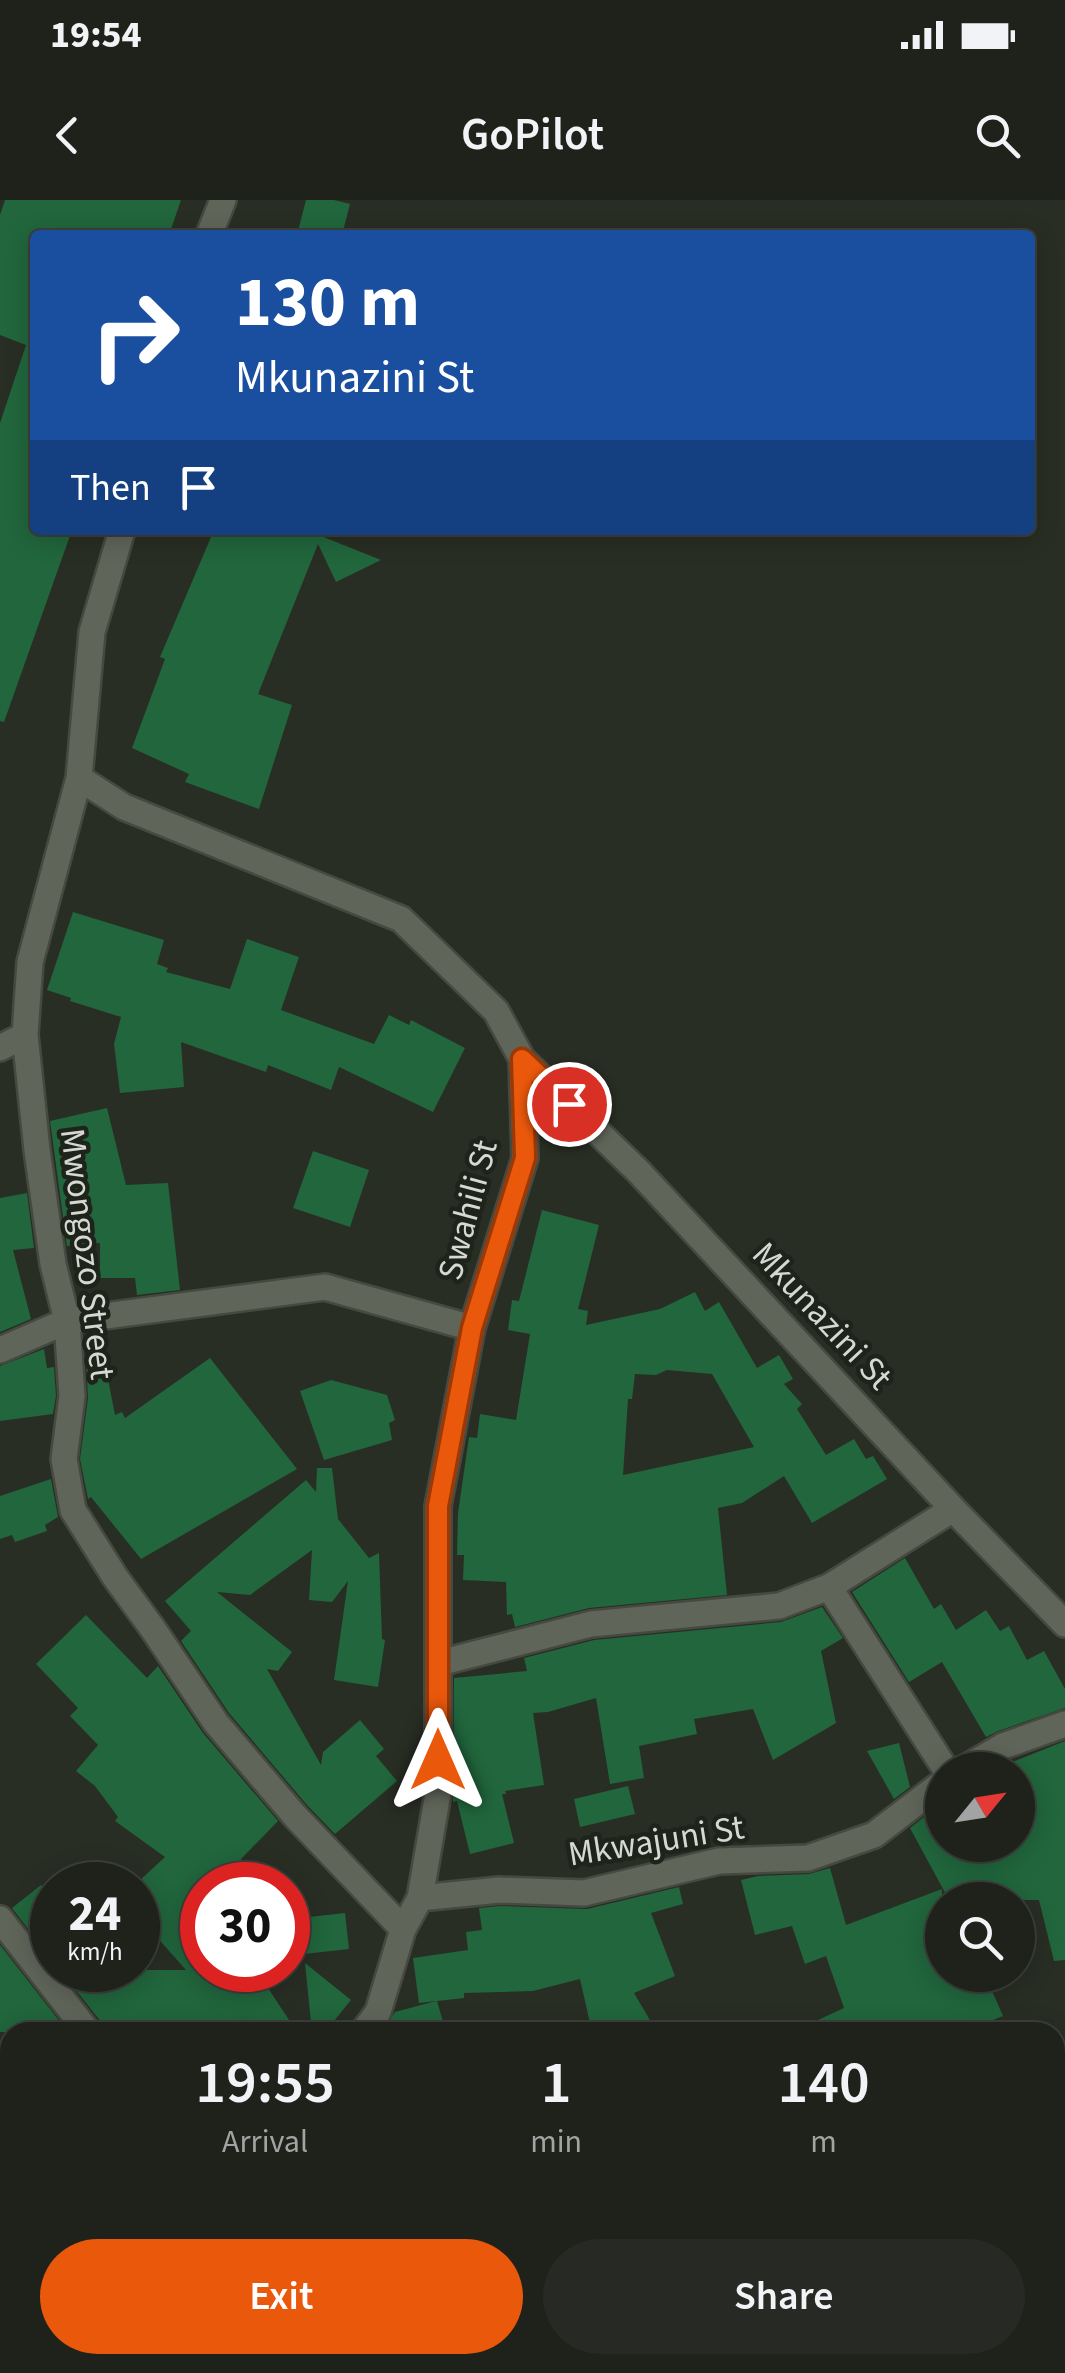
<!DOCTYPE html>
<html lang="en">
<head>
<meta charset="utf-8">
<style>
  body { margin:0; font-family:"Source Sans 3",sans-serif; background:#272a24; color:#f1f3f6; height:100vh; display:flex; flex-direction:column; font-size:38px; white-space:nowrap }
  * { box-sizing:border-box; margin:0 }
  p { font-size:32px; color:#a1a4a3 }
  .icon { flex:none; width:55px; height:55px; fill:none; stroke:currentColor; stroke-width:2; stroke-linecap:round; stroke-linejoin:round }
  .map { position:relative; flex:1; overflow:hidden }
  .sheet { position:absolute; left:0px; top:1822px; width:1065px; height:352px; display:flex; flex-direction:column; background:#1f221b; border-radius:30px 30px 0 0; box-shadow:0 5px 25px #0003,0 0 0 2px #3c3f3a }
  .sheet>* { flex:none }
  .hud { position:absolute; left:30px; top:30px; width:1005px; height:305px; border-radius:10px; box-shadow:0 5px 25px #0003,0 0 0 2px #3c3f3a; background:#1a4fa0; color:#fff; overflow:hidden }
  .needle { width:65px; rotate:60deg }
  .fabs { position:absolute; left:925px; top:1552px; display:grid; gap:20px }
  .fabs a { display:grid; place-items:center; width:110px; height:110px; border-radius:50%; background:#1f221b; box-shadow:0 5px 25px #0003,0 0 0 2px #3c3f3a; font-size:50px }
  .speed { position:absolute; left:30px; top:1662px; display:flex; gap:20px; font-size:50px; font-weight:700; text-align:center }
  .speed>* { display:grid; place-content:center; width:130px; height:130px; border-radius:50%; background:#1f221b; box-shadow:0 5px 25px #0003,0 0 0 2px #3c3f3a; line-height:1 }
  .speed small { font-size:25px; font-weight:400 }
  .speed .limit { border:15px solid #d22; background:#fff; color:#111 }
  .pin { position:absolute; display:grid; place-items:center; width:85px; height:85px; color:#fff; margin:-42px; border:5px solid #fff; border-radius:50%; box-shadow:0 2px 10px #0007 }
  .me { position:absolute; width:110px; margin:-55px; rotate:0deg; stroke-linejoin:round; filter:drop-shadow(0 0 8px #0008) }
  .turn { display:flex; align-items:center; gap:35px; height:210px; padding:0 40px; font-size:45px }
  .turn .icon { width:130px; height:130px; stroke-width:2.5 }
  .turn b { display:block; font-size:70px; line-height:85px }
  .then { display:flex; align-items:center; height:95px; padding:0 40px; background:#0003; gap:20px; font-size:38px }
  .eta { display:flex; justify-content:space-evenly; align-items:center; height:170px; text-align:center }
  .eta b { font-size:60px; font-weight:600; line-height:70px }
  .primary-button { display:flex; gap:20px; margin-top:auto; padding:20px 40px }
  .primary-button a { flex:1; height:115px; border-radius:60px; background:#ea580c; color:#fff; font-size:40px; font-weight:600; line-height:115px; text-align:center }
  .primary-button a+a { background:#272a24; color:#f1f3f6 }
  .status { display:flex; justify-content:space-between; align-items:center; height:70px; padding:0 50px; background:#1f221b; direction:ltr }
  .status svg { height:28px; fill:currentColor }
  header { display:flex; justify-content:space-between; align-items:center; height:130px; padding:0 40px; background:#1f221b; font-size:45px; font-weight:600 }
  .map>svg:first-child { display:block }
  .building { fill:#21663d; fill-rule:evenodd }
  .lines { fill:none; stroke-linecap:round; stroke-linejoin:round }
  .street-casing { stroke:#454940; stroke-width:30 }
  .street { stroke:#60655a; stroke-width:25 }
  .route-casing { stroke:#983908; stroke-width:25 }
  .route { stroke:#ea580c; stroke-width:18 }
  .labels { text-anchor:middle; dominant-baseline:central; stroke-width:9; stroke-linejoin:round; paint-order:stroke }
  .street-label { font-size:35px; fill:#d6d9d3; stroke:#1f241a }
</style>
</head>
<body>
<div class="status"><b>19:54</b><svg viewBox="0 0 49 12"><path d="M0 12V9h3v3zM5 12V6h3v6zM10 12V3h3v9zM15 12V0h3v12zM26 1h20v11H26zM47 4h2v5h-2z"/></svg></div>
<header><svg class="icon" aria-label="back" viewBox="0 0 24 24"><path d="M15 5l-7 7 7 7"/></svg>GoPilot<svg class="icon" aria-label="search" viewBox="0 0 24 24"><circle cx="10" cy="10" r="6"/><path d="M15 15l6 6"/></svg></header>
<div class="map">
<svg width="1065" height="2173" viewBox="0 0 1065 2173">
  <rect width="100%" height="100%" fill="#292e24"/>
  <path class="building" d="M5 0H181L169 35H35V330H72L4 522 0 521V223L26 145 0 135V15Z
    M306 0H334L350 4 342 35H297Z
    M214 330H324L321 336 381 360 336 382 318 344 258 494 292 505 259 609 185 582 189 574 132 548 165 459 160 457Z
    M73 712 164 740 157 764 168 768 166 772 230 789 247 739 299 757 281 810 374 844 389 815 409 825 411 820 465 848 433 912 339 867 331 890 268 865 266 872 181 842 184 887 120 893 114 844 121 817 70 801 71 798 47 790Z
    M107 908 126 985 168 983 180 1090 137 1095 135 1078H100V1043L67 1046 50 921Z
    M313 951 369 970 350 1027 293 1008Z
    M27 993 34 1048 13 1050 31 1119 0 1132V998Z
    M542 1010 599 1025 578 1109 588 1111 586 1125 660 1109 695 1092 705 1111 719 1102 757 1168 779 1155 793 1179 784 1184 802 1204 797 1209 826 1255 854 1239 866 1259 873 1256 887 1279 812 1323 784 1276 742 1303 718 1308 727 1395 589 1408 515 1427 512 1414 507 1415 506 1382 463 1380 464 1355H457L458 1313 469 1237 477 1238 480 1214 516 1220 530 1134 508 1130 512 1100 519 1101ZM667 1170 712 1174 754 1247 623 1275 628 1199H632L635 1174 656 1175Z
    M44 1149 47 1168 54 1167 56 1196 53 1214 0 1221V1166Z
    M210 1158 297 1269 141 1359 91 1297 88 1299 80 1259 88 1198 86 1161 91 1160 94 1171 106 1169 115 1215 122 1212 125 1218Z
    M331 1180 387 1195 395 1220 389 1223 392 1240 324 1260 300 1191Z
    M317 1268H332L338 1319 369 1358 379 1353 382 1439 385 1440 378 1487 334 1480 348 1381 332 1402 309 1400 312 1350 250 1395 217 1392 292 1452 278 1471 267 1469 321 1565 323 1552 360 1520 384 1549 376 1556 397 1581 335 1634 307 1605 229 1513 181 1441 191 1431 165 1401 306 1280 316 1292Z
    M51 1279 58 1317 45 1325 47 1331 15 1342 12 1335 0 1339V1296Z
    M905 1358 934 1409 941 1404 956 1430 986 1410 1000 1431 1009 1426 1027 1460 1044 1451 1065 1489V1508L998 1531 986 1537 942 1462 909 1482 852 1392Z
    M822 1407 843 1438 821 1451 836 1523 773 1560 753 1509 694 1519 697 1534 639 1546 644 1578 610 1584 596 1498 548 1512 533 1513 544 1585 505 1591 506 1594H502L514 1643 470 1654 457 1601 453 1602 454 1478 527 1471 524 1458 594 1440 781 1422Z
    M86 1415 147 1478 158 1466 203 1533 278 1621 241 1659 260 1685H202V1770H256L297 1832H104L101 1822 60 1770H186L138 1716V1682L165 1657 115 1621 118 1617 95 1586 76 1571 98 1545 70 1516 78 1508 36 1464Z
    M1065 1541V1760L1054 1761 1039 1700H949L910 1628 942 1603V1645H1018V1570H1004L1002 1566Z
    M899 1543 910 1587 894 1599 867 1551Z
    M628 1586 635 1614 580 1627 574 1599Z
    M830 1668 846 1725 942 1689V1775H985L1003 1816 981 1825 984 1832H792L844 1808 826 1756 805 1764 792 1726 755 1735 741 1680 758 1676 809 1674Z
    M41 1685 52 1700V1760L12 1708Z
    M679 1687 683 1704 651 1713 675 1776 634 1793 657 1832H592L580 1779 533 1791 464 1793V1798L437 1801 446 1832H383L395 1812 436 1801 419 1803 413 1758 468 1750 466 1732 482 1730 479 1708 500 1706 587 1709Z
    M345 1713 349 1749 304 1754 300 1718Z
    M0 1745 68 1832H0Z
    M305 1763 351 1800 325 1832H312Z"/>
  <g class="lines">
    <defs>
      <path id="street" d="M209 35 223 0
        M122 330 92 432 79 578 124 607 401 719 496 811 522 859 525 958 472 1128 438 1306V1593L420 1698 403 1729 378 1812 363 1832
        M79 578 30 762 25 835 37 950 53 1064 67 1121 72 1196 64 1259 73 1310 115 1377 153 1429 216 1523 295 1616 403 1729
        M0 848 25 835
        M522 859 639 972 953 1309 1065 1424
        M0 1150 67 1121 325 1087 472 1128
        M829 1387 946 1570
        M439 1463 591 1424 779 1406 829 1387 953 1309
        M962 1570 1003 1546 1065 1524
        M420 1698 499 1690 584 1693 719 1661 808 1658 874 1635 942 1583
        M0 1719 88 1832
        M0 2112 10 2107
        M303 2165 304 2173
        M553 2165 556 2173
        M706 2165 711 2173
        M153 2173 156 2165"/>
    </defs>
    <use href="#street" class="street-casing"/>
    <use href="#street" class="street"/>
  </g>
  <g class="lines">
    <defs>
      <path id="route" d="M438 1560V1306L472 1128 525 958 522 859 569 904"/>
    </defs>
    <use href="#route" class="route-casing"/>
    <use href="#route" class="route"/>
  </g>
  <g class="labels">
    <g class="street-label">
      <text transform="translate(468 1010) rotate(-75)">Swahili St</text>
      <text transform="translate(87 1054) rotate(83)">Mwongozo Street</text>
      <text transform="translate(822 1116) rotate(47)">Mkunazini St</text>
      <text transform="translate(656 1641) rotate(-9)">Mkwajuni St</text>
    </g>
  </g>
</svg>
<div class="fabs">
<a><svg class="needle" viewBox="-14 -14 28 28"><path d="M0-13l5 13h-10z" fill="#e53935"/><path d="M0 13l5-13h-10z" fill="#a1a4a3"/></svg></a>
<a><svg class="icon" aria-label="search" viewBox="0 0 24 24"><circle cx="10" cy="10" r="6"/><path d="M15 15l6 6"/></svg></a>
</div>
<div class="speed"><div>24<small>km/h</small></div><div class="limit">30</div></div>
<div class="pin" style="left:569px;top:904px;background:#d93025"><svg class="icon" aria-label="arrive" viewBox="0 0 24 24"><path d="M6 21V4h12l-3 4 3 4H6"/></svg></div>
<svg class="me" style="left:438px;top:1560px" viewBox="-20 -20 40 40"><path d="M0-17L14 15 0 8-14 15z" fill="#ea580c" stroke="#fff" stroke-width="4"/></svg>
<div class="hud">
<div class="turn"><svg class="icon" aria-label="right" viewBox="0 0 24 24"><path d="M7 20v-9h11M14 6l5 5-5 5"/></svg><div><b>130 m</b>Mkunazini St</div></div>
<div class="then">Then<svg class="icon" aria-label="arrive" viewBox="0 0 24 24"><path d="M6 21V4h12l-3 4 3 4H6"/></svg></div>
</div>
<section class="sheet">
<div class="eta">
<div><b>19:55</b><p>Arrival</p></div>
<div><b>1</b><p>min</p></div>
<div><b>140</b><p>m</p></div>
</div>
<div class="primary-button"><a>Exit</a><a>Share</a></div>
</section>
</div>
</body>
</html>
